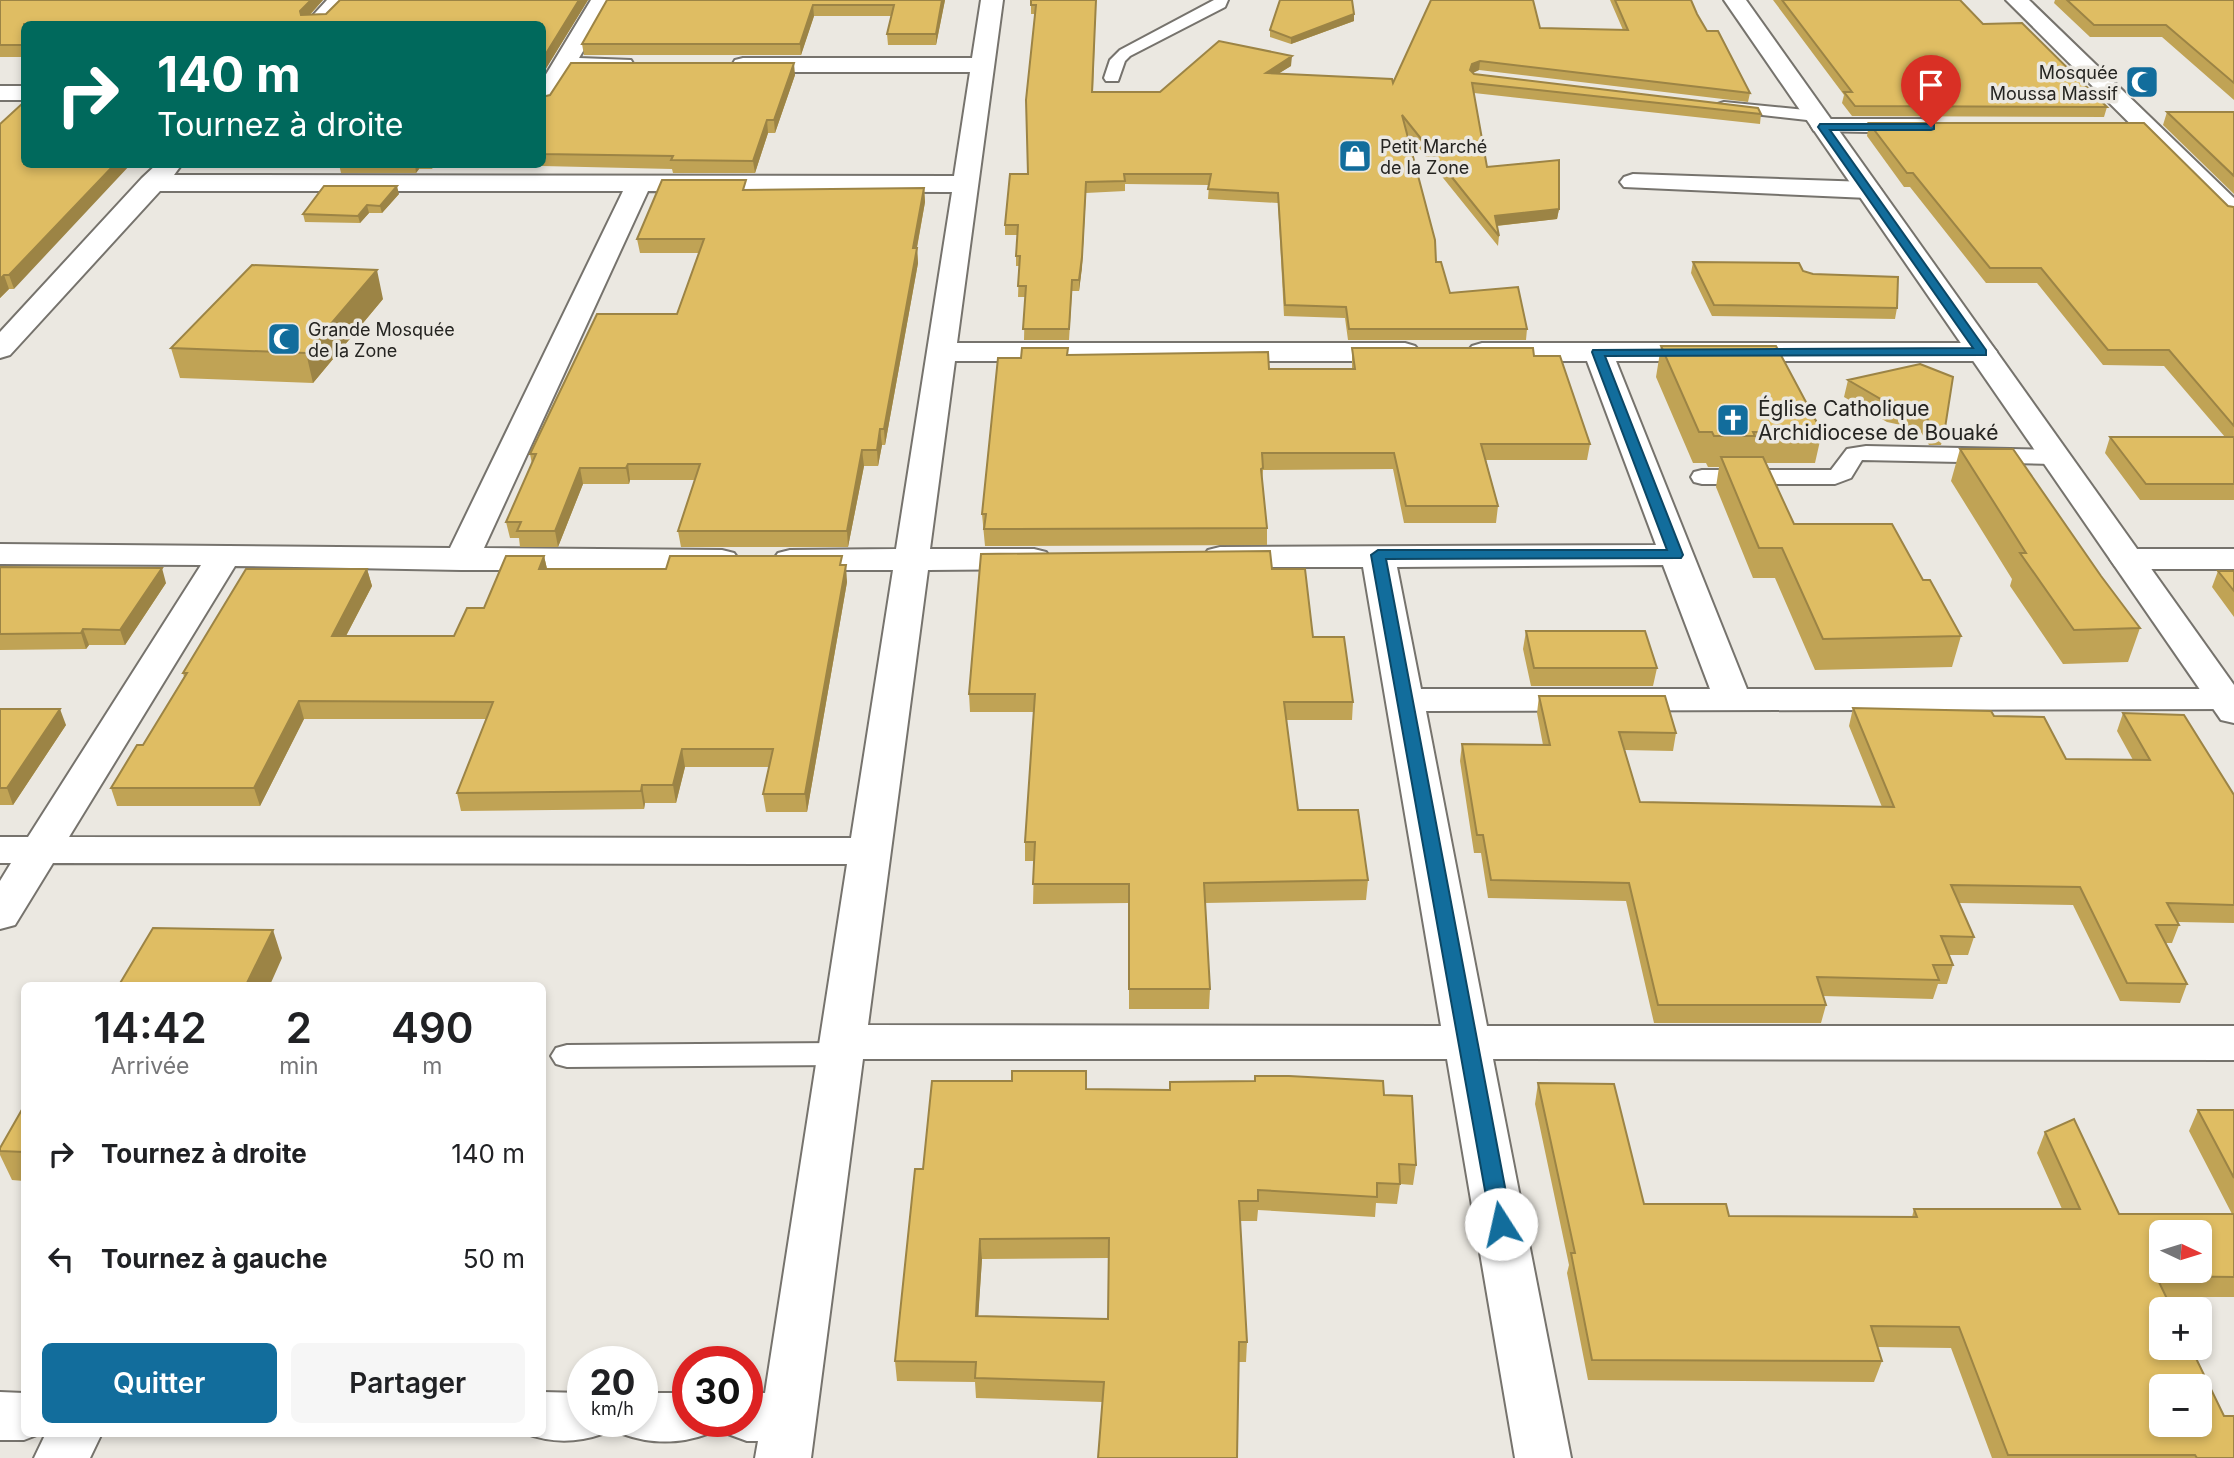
<!DOCTYPE html>
<html lang="fr">
<head>
<meta charset="utf-8">
<style>
  body { margin:0; font-family:Inter,sans-serif; background:#f6f6f6; color:#202124; height:100vh; display:flex; flex-direction:column; font-size:26px; white-space:nowrap }
  * { box-sizing:border-box; margin:0 }
  p { font-size:23px; color:#757577 }
  .icon { flex:none; width:38px; height:38px; fill:none; stroke:currentColor; stroke-width:2; stroke-linecap:round; stroke-linejoin:round }
  .map { position:relative; flex:1; overflow:hidden }
  .panel { position:absolute; left:21px; top:982px; width:525px; height:455px; display:flex; flex-direction:column; background:#fff; border-radius:10px; box-shadow:0 4px 10px #0003 }
  .panel>* { flex:none }
  .top-card { position:absolute; left:21px; top:21px; width:525px; height:147px; border-radius:10px; box-shadow:0 4px 10px #0003; background:#00695c; color:#fff; overflow:hidden }
  .needle { width:46px; rotate:94deg }
  .controls { position:absolute; left:2149px; top:1220px; display:grid; gap:14px }
  .controls a { display:grid; place-items:center; width:63px; height:63px; border-radius:10px; background:#fff; box-shadow:0 4px 10px #0003; font-size:35px }
  .speed { position:absolute; left:567px; top:1346px; display:flex; gap:14px; font-size:35px; font-weight:700; text-align:center }
  .speed>* { display:grid; place-content:center; width:91px; height:91px; border-radius:50%; background:#fff; box-shadow:0 4px 10px #0003; line-height:1 }
  .speed small { font-size:18px; font-weight:400 }
  .speed .limit { border:10px solid #d22; background:#fff; color:#111 }
  .pin { position:absolute; display:grid; place-items:center; width:60px; height:60px; color:#fff; margin:-72px -30px; border-radius:50% 50% 50% 0; rotate:-45deg; box-shadow:0 0 7px #0007 }
  .pin .icon { rotate:45deg }
  .me { position:absolute; width:77px; margin:-38px; rotate:350deg; stroke-linejoin:round; filter:drop-shadow(0 0 5px #0008) }
  .turn { display:flex; align-items:center; gap:24px; height:147px; padding:0 21px; font-size:32px }
  .turn .icon { width:91px; height:91px; stroke-width:2.5 }
  .turn b { display:block; font-size:49px; line-height:60px }
  .eta { display:flex; justify-content:space-evenly; align-items:center; height:119px; text-align:center }
  .eta b { font-size:42px; font-weight:600; line-height:49px }
  .cta { display:flex; gap:14px; margin-top:auto; padding:14px 21px }
  .cta a { flex:1; height:80px; border-radius:10px; background:#126d9c; color:#fff; font-size:28px; font-weight:600; line-height:80px; text-align:center }
  .cta a+a { background:#f6f6f6; color:#202124 }
  ul { padding:0; list-style:none }
  li { display:flex; align-items:center; gap:21px; height:105px; padding:0 21px }
  li div { flex:1 }
  li b { display:block; font-size:26px }
  li em { font-style:normal }
  .map>svg:first-child { display:block }
  .lines { fill:none; stroke-linecap:round; stroke-linejoin:round }
  .service-casing { stroke:#76736d; stroke-width:4 }
  .pedestrian-casing { stroke:#76736d; stroke-width:4 }
  .minor-casing { stroke:#76736d; stroke-width:4 }
  .tertiary-casing { stroke:#76736d; stroke-width:4 }
  .service { fill:#fff; fill-rule:evenodd }
  .pedestrian { fill:#fff; fill-rule:evenodd }
  .minor { fill:#fff; fill-rule:evenodd }
  .tertiary { fill:#fff; fill-rule:evenodd }
  .wall { fill:#c0a355; fill-rule:evenodd }
  .shaded-wall { fill:#9c8445 }
  .building { fill:#dfbd63; stroke:#9c8445; stroke-width:2; fill-rule:evenodd }
  .route { fill:#126d9c; stroke:#0c4765; stroke-width:2 }
  .labels { text-anchor:middle; dominant-baseline:central; stroke-width:7; stroke-linejoin:round; paint-order:stroke }
  .far-poi-label { font-size:18px; fill:#252421; stroke:#ebe8e1; text-anchor:start }
  .poi-label { font-size:21px; fill:#252421; stroke:#ebe8e1; text-anchor:start }
</style>
</head>
<body>
<div class="map">
<svg width="2234" height="1458" viewBox="0 0 2234 1458">
  <rect width="100%" height="100%" fill="#ebe8e1"/>
  <g class="lines">
    <defs>
      <path id="service" d="M1214 0H1228L1225 7 1130 56 1125 61 1118 81H1106L1104 78 1110 60 1120 50Z
        M1724 102 1816 111 1824 116 1816 121 1718 110 1716 107 1718 104Z
        M1866 446 2053 450 2061 452 2064 457 2061 462 2053 464 1862 460 1851 478 1835 484H1702L1694 482 1691 477 1694 472 1702 470H1831L1847 449Z
        M841 1043 852 1046 857 1054 852 1062 841 1065 567 1067 556 1064 551 1056 556 1048 567 1045Z"/>
      <path id="pedestrian" d="M1633 174 1868 182 1877 185 1881 190 1877 195 1868 198 1624 187 1620 182 1624 177Z"/>
      <path id="minor" d="M327 0H350L327 24H305Z
        M591 0H613L579 58 631 60 634 65 631 70 623 72H571L550 106 542 108V81Z
        M981 0H1003L957 343H1405L1415 346 1420 352 1415 358 1405 361H955L930 549H1034L1046 552 1051 559 1046 566 1034 569 928 570 868 1025 1441 1026 1363 567H1220L1208 564 1203 557 1208 550 1220 547 1656 545 1587 361H1482L1472 358 1467 352 1472 346 1482 343H1982L1992 346 1997 352 1992 358 1982 361H1616L1747 689H2226L2234 691V709L1426 711 1487 1026H2234V1060L1493 1059 1571 1458H1515L1447 1059H863L811 1458H755L758 1441H747L728 1434 721 1421H747V1393H765L847 864 53 863 15 925 0 929V881L11 863H0V837H28L201 565 0 564V544L450 548 623 191H160L10 355 0 358V332L142 178 157 164H182L174 175 954 176 970 72H743L735 70 732 65 735 60 743 58H972ZM648 191 952 192 896 549 790 550 778 553 773 560 778 567 790 570H893L851 838 69 837 235 566 461 570H722L734 567 739 560 734 553 722 550 484 548ZM1663 565 1710 689H1421L1397 567Z
        M2006 0H2029L2234 198V220L2225 218Z
        M0 86H24V100H0Z
        M1823 119H1921L1930 121 1933 126 1930 131 1921 133 1814 131 1811 126 1814 121Z
        M2127 549H2234V569H2127L2115 566 2110 559 2115 552Z
        M0 1392 24 1393V1433H42L24 1440H0Z
        M542 1392 583 1393V1421H609L602 1434C576 1443 550 1443 524 1433H542Z
        M642 1393H688V1421H714L707 1434C680 1444 650 1444 623 1434L616 1421H642Z
        M46 1433H102L90 1458H34Z"/>
      <path id="tertiary" d="M1724 0H1746L2234 685V723L2221 720Z"/>
    </defs>
    <use href="#service" class="service-casing"/>
    <use href="#pedestrian" class="pedestrian-casing"/>
    <use href="#minor" class="minor-casing"/>
    <use href="#tertiary" class="tertiary-casing"/>
    <use href="#service" class="service"/>
    <use href="#pedestrian" class="pedestrian"/>
    <use href="#minor" class="minor"/>
    <use href="#tertiary" class="tertiary"/>
  </g>
  <path class="wall" d="M0 0H323L310 15 326 14 340 0H588L542 75V24H24V57H0Z
    M607 0H945L936 45H888L887 34 891 16H814L801 55H584L582 44Z
    M1096 0 1093 92H1160L1291 66 1279 73 1393 83 1540 28 1623 30 1610 0H1691L1697 14 1707 31 1750 93 1748 102 1479 70 1472 73 1474 74 1761 114 1760 124 1474 93 1487 167 1559 209 1557 219 1497 226 1499 236 1498 246 1406 132 1436 262 1450 293 1527 329 1526 340H1348L1345 318 1284 316 1278 203 1208 199 1209 185 1125 184V191L1086 193 1082 267 1079 291H1072L1069 340H1024L1025 297H1018L1019 266H1016V256L1018 235H1005V225L1028 174 1035 14H1031V5Z
    M1773 0H1960L1983 24 2107 107 2104 117 1852 116 1842 103 1844 95Z
    M2055 0H2234V100L2162 37H2090L2054 3Z
    M1354 14V21L1291 44 1270 37V30Z
    M795 75 775 133H768L755 173H673L672 169 542 166H434L432 169H419L416 173H341L339 164H542V97Z
    M2167 112H2234V194L2163 125Z
    M1869 123 2234 207V500H2140L2105 453 2110 437H2225L2164 366 2103 365 2037 283H1986L1910 187H1904L1867 136Z
    M0 124 14 289H9L0 298Z
    M924 188 925 202 917 248 918 263 885 445H882L878 466H864L848 547H681L678 531 695 480H630L629 484H583L558 547H520L519 538H510L506 522 532 464 530 454 677 314 699 253H640L637 239 747 190Z
    M399 194 382 213H369L360 223 305 222 303 214Z
    M1693 262 1803 271 1897 308 1895 319 1712 316 1691 273Z
    M383 299 313 383 180 378 171 348Z
    M1661 346 1822 432 1815 463H1766L1794 524 1923 580 1961 636 1952 667 1815 670 1775 578H1753L1716 487 1719 467H1708L1706 463H1693L1656 377Z
    M1352 348 1534 356 1590 444 1587 460H1486L1498 506 1496 523H1404L1393 469 1263 470 1262 482 1267 528V545L985 546 982 514 1021 358 1068 355 1269 369H1352Z
    M1920 364 1945 428 1941 445H1929L1919 429 1887 422 1844 397 1848 380Z
    M1960 449 2101 576 2140 628 2128 662 2063 664 2010 586 2012 579 1951 481Z
    M544 556 547 569H666L843 565 847 582 807 812H766L763 794 769 767H685L676 803H645L644 809 461 811 457 793 486 719H304L260 806H117L111 788 143 745 184 677 183 673 367 569 372 586 346 636H454L484 608Z
    M0 567 166 583 125 645H89L86 649 0 650Z
    M1272 569 1353 702 1352 720H1286L1298 810 1368 880 1366 900 1205 903 1210 989 1209 1009H1129V903L1033 904 1034 861H1025V842L1034 712H970L969 694Z
    M2218 571H2234V617L2212 587Z
    M1526 631 1657 668 1653 686H1531L1523 649Z
    M1539 696 1676 733 1673 751 1624 750 1640 802 1882 807 1849 726 1853 708 1994 716 2066 759 2133 760 2117 731 2123 713 2234 795V923L2178 922 2179 925 2172 943H2166L2187 984 2180 1003 2120 1001 2073 905 1959 903 1974 937 1968 955H1949L1953 965 1947 984H1938L1933 999 1823 996 1826 1005 1821 1023H1654L1626 901 1488 898 1481 853H1474L1460 761 1462 744 1543 745 1537 713Z
    M0 709 66 725 13 805H0Z
    M1255 1076 1384 1095 1416 1165 1413 1185 1400 1184 1397 1204 1376 1203 1375 1217 1258 1210 1257 1221H1240L1247 1342 1246 1362H1238L1102 1402 976 1398 975 1382 897 1381 895 1361 923 1169 1012 1081 1087 1089 1170 1090 1254 1081ZM1108 1258V1319L978 1316 982 1259Z
    M1538 1083 1644 1204 1729 1216 1912 1217 1914 1209H2062L2037 1153 2045 1132 2119 1214H2232L2189 1131 2198 1110H2234V1297H2166L2234 1458H1992L1951 1348 1877 1347 1882 1361 1874 1382 1588 1380 1567 1273 1569 1265 1535 1104Z
    M24 1106V1181L12 1180 0 1155V1148Z"/>
  <path class="shaded-wall" d="M311 0H323L303 22 300 11Z
    M579 0H588L542 75V60Z
    M942 0H945L936 45V34Z
    M813 5 814 16 801 55 800 44Z
    M1354 14V21L1291 44V38Z
    M1292 56 1291 66 1265 82 1266 73Z
    M1480 61 1479 70 1471 74 1470 70 1472 64Z
    M794 63 795 75 775 133 774 120Z
    M767 120 768 133 755 173 753 161Z
    M115 164H131L14 289 9 275Z
    M415 164H418L419 169 416 173Z
    M1086 182 1082 267 1079 291V280Z
    M397 186 399 194 382 213 380 206Z
    M924 188 925 202 914 263 913 248Z
    M367 205 369 213 360 223 358 216Z
    M1559 209 1557 219 1494 226 1495 216Z
    M917 248 918 263 885 445 884 429Z
    M377 270 383 299 313 383 306 353Z
    M4 275 9 289 0 298V279Z
    M880 429 882 445 878 466 877 450Z
    M862 450 864 466 848 547 847 531Z
    M628 464 630 480 629 484 626 468Z
    M580 468 583 484 558 547 555 531Z
    M544 556 548 573 539 569Z
    M846 565 847 582 807 812 805 794Z
    M162 568 166 583 125 645 120 630Z
    M367 569 372 586 337 653 332 636Z
    M83 629 89 645 86 649 81 633Z
    M299 701 304 719 260 806 254 788Z
    M60 709 66 725 13 805 7 788Z
    M682 749 685 767 676 803 673 785Z
    M642 785 645 803 644 809 641 791Z
    M273 930 282 958 270 985H246Z
    M980 1239 982 1259 977 1336 976 1316Z"/>
  <path class="building" d="M0 0H311L300 11 301 15 326 14 340 0H579L542 60V24H24V45H0Z
    M607 0H942L936 34H887L894 5H813L800 44H582Z
    M1031 0H1096L1092 92H1160L1219 41 1292 56 1266 73 1392 79 1393 83 1431 0H1533L1540 28 1628 30 1615 0H1691L1697 14 1707 31H1718L1750 93 1480 61 1472 64 1470 70 1474 74 1758 108 1761 114 1472 83 1487 167 1559 160V209L1495 216 1499 236 1402 115 1435 240 1436 262H1441L1450 293 1518 287 1527 329H1349L1346 307 1285 305 1278 193 1208 189 1211 174H1124L1125 181 1086 182 1082 257 1079 280H1072L1069 329H1023L1026 286H1018L1020 256H1016L1018 225H1005L1010 174H1028L1026 100 1036 5H1031Z
    M1280 0H1352L1354 14 1291 38 1270 30Z
    M1782 0H1960L1983 24 2022 23 2107 107 1855 106 1844 92H1852Z
    M2067 0H2234V83L2166 25H2094Z
    M571 63H794L774 120H767L753 161 671 160 673 156 542 154V97L550 95Z
    M24 102V164H115L9 275H4L0 279V124Z
    M2167 112H2234V176Z
    M1869 123H2144L2228 206 2234 207V426L2169 350H2108L2041 268H1990L1913 173H1907Z
    M662 180H746L743 190 924 188 913 248H917L884 429H880L877 450H862L847 531H678L700 464H628L626 468H580L555 531H517L521 522H506L536 454H530L597 314H677L704 239H637Z
    M324 186H397L380 206 367 205 358 216 303 214Z
    M1693 262 1799 263 1803 271 1813 274 1898 277 1897 308 1714 305Z
    M252 265 377 270 306 353 171 348Z
    M1661 346H1776L1822 432H1753L1755 436H1714L1712 432H1699Z
    M1022 348H1068L1067 355 1268 352 1269 369H1355L1352 348H1533L1534 356H1560L1590 444H1481L1498 506H1406L1394 453H1262L1263 468 1261 469 1267 528 984 529 986 514H982L998 358H1021Z
    M1920 364 1953 377 1945 428H1933L1923 412 1891 405 1848 380Z
    M2110 437H2234V484H2146Z
    M1960 449H2013L2101 576 2140 628 2074 630 2020 553H2026Z
    M1721 457H1763L1794 524H1892L1923 580H1930L1961 636 1823 639 1782 548H1759Z
    M1270 551 1272 569H1305L1313 637H1344L1353 702H1284L1298 810H1358L1368 880 1204 883 1210 989H1129V884H1033L1035 842H1025L1035 694H969L981 554Z
    M506 556H544L539 569H666L670 556H842L840 565H846L805 794H763L773 749H682L673 785H642L641 791 457 793 493 702 299 701 254 788H111L137 745H143L187 673H183L246 569H367L332 636H454L467 608H484Z
    M0 567 162 568 120 630 83 629 81 633 0 634Z
    M2218 571H2234V591Z
    M1526 631H1645L1657 668H1534Z
    M1539 696H1665L1676 733 1619 732 1640 802 1894 807 1853 708 1991 711 1994 716 2044 717 2066 759 2150 760 2123 713 2184 715 2234 795V905L2167 903 2179 925H2156L2187 984 2127 983 2080 887 1951 885 1974 937 1941 936 1953 965H1933L1939 980 1817 977 1826 1005H1658L1629 883 1491 880 1483 835H1477L1462 744 1550 745Z
    M0 709H60L7 788H0Z
    M153 928 273 930 246 985H119Z
    M1012 1071H1086V1089L1170 1090V1082L1255 1081V1076H1289L1383 1081 1384 1095 1412 1096 1416 1165 1399 1164 1400 1184 1377 1183V1197L1258 1190V1201H1239L1247 1342H1239L1237 1458H1098L1104 1382 975 1378 976 1362 895 1361 915 1169H923L932 1081H1012ZM1109 1238 1108 1319 976 1316 980 1239Z
    M1538 1083 1614 1084 1644 1204H1726L1729 1216 1917 1217 1914 1209H2080L2045 1132 2074 1119 2119 1214H2234V1277L2156 1276 2172 1309H2161V1348H2191L2224 1416H2234V1458H2197L2195 1455H2008L1959 1327 1871 1326 1882 1361 1592 1360 1571 1253H1575ZM2161 1232H2200V1270H2161ZM2161 1386H2200V1424H2161Z
    M24 1106V1152L0 1151V1148Z
    M2198 1110H2234V1178Z"/>
  <path class="route" d="M1820 124H1934V129L1931 130H1830L1986 350V355L1605 356 1683 555 1681 558 1386 559 1512 1224 1509 1230 1501 1232 1494 1230 1491 1224 1371 555 1378 550H1667L1592 352 1593 350 1973 348 1818 127Z"/>
  <defs>
    <symbol id="mosque-square" viewBox="-11 -11 22 22"><rect x="-9" y="-9" width="18" height="18" rx="4" fill="#126d9c" stroke="#ebe8e1"/><path d="M3.5-4.9A6 6 0 1 0 3.5 4.9A5 5 0 1 1 3.5-4.9Z" fill="#fff"/></symbol>
    <symbol id="shop-square" viewBox="-11 -11 22 22"><rect x="-9" y="-9" width="18" height="18" rx="4" fill="#126d9c" stroke="#ebe8e1"/><path d="M-5-2.5h2.3a2.7 3.5 0 0 1 5.4 0H5L5.5 6h-11ZM-1.5-2.5h3a1.5 2.3 0 0 0-3 0Z" fill="#fff"/></symbol>
    <symbol id="church-square" viewBox="-11 -11 22 22"><rect x="-9" y="-9" width="18" height="18" rx="4" fill="#126d9c" stroke="#ebe8e1"/><path d="M-1.2-6h2.4v3.5h3.3v2.4h-3.3V6h-2.4V-.1h-3.3v-2.4h3.3Z" fill="#fff"/></symbol>
  </defs>
  <g fill-rule="evenodd">
    <use href="#mosque-square" x="2123" y="63" width="38" height="38"/>
    <use href="#shop-square" x="1336" y="137" width="38" height="38"/>
    <use href="#mosque-square" x="265" y="320" width="38" height="38"/>
    <use href="#church-square" x="1714" y="401" width="38" height="38"/>
  </g>
  <g class="labels">
    <g class="far-poi-label">
      <text x="2118" y="72" text-anchor="end">Mosquée<tspan x="2118" dy="21">Moussa Massif</tspan></text>
      <text x="1380" y="146">Petit Marché<tspan x="1380" dy="21">de la Zone</tspan></text>
      <text x="308" y="329">Grande Mosquée<tspan x="308" dy="21">de la Zone</tspan></text>
    </g>
    <g class="poi-label">
      <text x="1758" y="408">Église Catholique<tspan x="1758" dy="24">Archidiocese de Bouaké</tspan></text>
    </g>
  </g>
</svg>
<div class="controls">
<a><svg class="needle" viewBox="-14 -14 28 28"><path d="M0-13l5 13h-10z" fill="#e53935"/><path d="M0 13l5-13h-10z" fill="#757577"/></svg></a>
<a>+</a>
<a>−</a>
</div>
<div class="speed"><div>20<small>km/h</small></div><div class="limit">30</div></div>
<div class="pin" style="left:1931px;top:127px;background:#d93025"><svg class="icon" aria-label="arrive" viewBox="0 0 24 24"><path d="M6 21V4h12l-3 4 3 4H6"/></svg></div>
<svg class="me" style="left:1501px;top:1224px" viewBox="-20 -20 40 40"><circle r="19" fill="#fff"/><path d="M0-13L10 11 0 6-10 11z" fill="#126d9c"/></svg>
<div class="top-card">
<div class="turn"><svg class="icon" aria-label="right" viewBox="0 0 24 24"><path d="M7 20v-9h11M14 6l5 5-5 5"/></svg><div><b>140 m</b>Tournez à droite</div></div>
</div>
<section class="panel">
<div class="eta">
<div><b>14:42</b><p>Arrivée</p></div>
<div><b>2</b><p>min</p></div>
<div><b>490</b><p>m</p></div>
</div>
<ul>
<li><svg class="icon" aria-label="right" viewBox="0 0 24 24"><path d="M7 20v-9h11M14 6l5 5-5 5"/></svg><div><b>Tournez à droite</b></div><em>140 m</em></li>
<li><svg class="icon" aria-label="left" viewBox="0 0 24 24"><path d="M17 20v-9H6M10 6l-5 5 5 5"/></svg><div><b>Tournez à gauche</b></div><em>50 m</em></li>
</ul>
<div class="cta"><a>Quitter</a><a>Partager</a></div>
</section>
</div>
</body>
</html>
